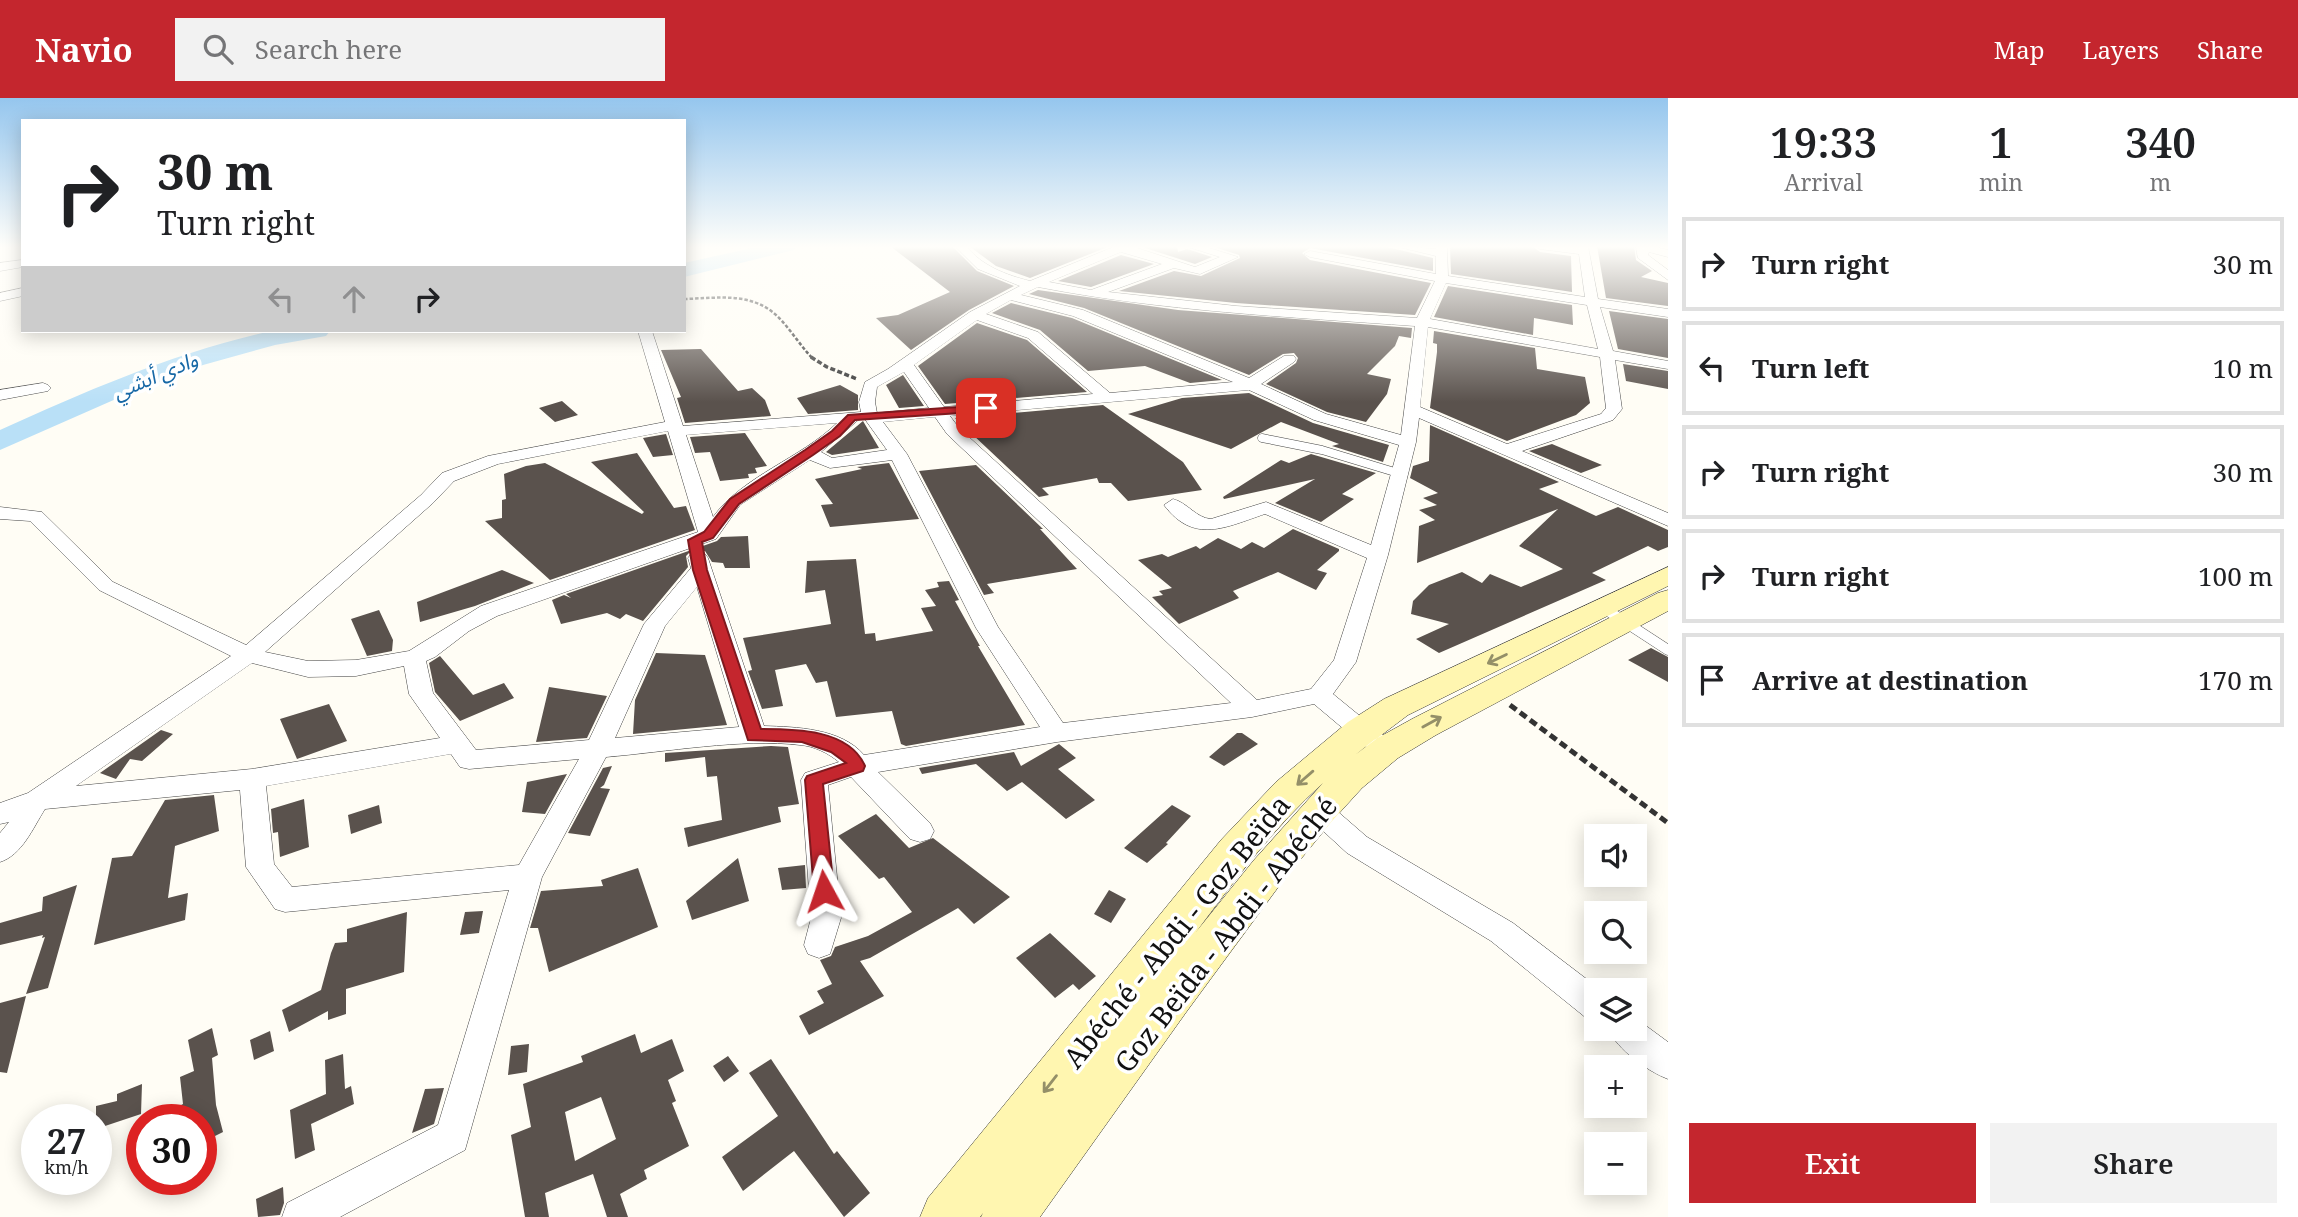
<!DOCTYPE html>
<html lang="en">
<head>
<meta charset="utf-8">
<style>
  body { margin:0; font-family:"Noto Serif","Noto Sans Arabic",serif; background:#f2f2f2; color:#202124; height:100vh; display:flex; flex-direction:column; font-size:26px; white-space:nowrap }
  * { box-sizing:border-box; margin:0 }
  p { font-size:23px; color:#757577 }
  .icon { flex:none; width:38px; height:38px; fill:none; stroke:currentColor; stroke-width:2; stroke-linecap:round; stroke-linejoin:round }
  .map { position:relative; flex:1; overflow:hidden }
  .sheet { display:flex; flex-direction:column; background:#fff; width:630px }
  .sheet>* { flex:none }
  .banner { position:absolute; left:21px; top:21px; width:665px; height:214px; border-radius:0px; box-shadow:0 4px 18px #0003; background:#fff; color:#202124; overflow:hidden }
  .fabs { position:absolute; left:1584px; top:726px; display:grid; gap:14px }
  .fabs a { display:grid; place-items:center; width:63px; height:63px; border-radius:0px; background:#fff; box-shadow:0 4px 18px #0003; font-size:35px }
  .speed { position:absolute; left:21px; top:1006px; display:flex; gap:14px; font-size:35px; font-weight:700; text-align:center }
  .speed>* { display:grid; place-content:center; width:91px; height:91px; border-radius:50%; background:#fff; box-shadow:0 4px 18px #0003; line-height:1 }
  .speed small { font-size:18px; font-weight:400 }
  .speed .limit { border:10px solid #d22; background:#fff; color:#111 }
  .pin { position:absolute; display:grid; place-items:center; width:60px; height:60px; color:#fff; margin:-30px; border-radius:14px; box-shadow:0 4px 10px #0006 }
  .me { position:absolute; width:77px; margin:-38px; rotate:355deg; stroke-linejoin:round; filter:drop-shadow(0 0 5px #0008) }
  .turn { display:flex; align-items:center; gap:24px; height:147px; padding:0 21px; font-size:32px }
  .turn .icon { width:91px; height:91px; stroke-width:2.5 }
  .turn b { display:block; font-size:49px; line-height:60px }
  .lanes { display:flex; align-items:center; height:66px; padding:0 21px; background:#0003; justify-content:center; gap:35px; direction:ltr }
  .lanes .off { opacity:.35 }
  .eta { display:flex; justify-content:space-evenly; align-items:center; height:119px; text-align:center }
  .eta b { font-size:42px; font-weight:600; line-height:49px }
  .cta { display:flex; gap:14px; margin-top:auto; padding:14px 21px }
  .cta a { flex:1; height:80px; border-radius:0px; background:#c4262e; color:#fff; font-size:28px; font-weight:600; line-height:80px; text-align:center }
  .cta a+a { background:#f2f2f2; color:#202124 }
  ul { padding:0; list-style:none }
  li { display:flex; align-items:center; gap:21px; height:94px; margin:0 14px 10px; padding:0 7px; border:4px solid #e0e0e0; border-radius:0px }
  li div { flex:1 }
  li b { display:block; font-size:26px }
  li em { font-style:normal }
  header { display:flex; align-items:center; gap:42px; box-sizing:border-box; height:98px; padding:0 35px; background:#c4262e; color:#fff }
  header strong { font-size:33px }
  nav { display:flex; gap:38px; margin-inline-start:auto; font-size:24px }
  .search { width:490px; height:63px; background:#f2f2f2; display:flex; align-items:center; gap:18px; box-sizing:border-box; padding:0 24px; border-radius:0px; color:#757577; font-size:26px }
  main { display:flex; flex:1; min-height:0 }
  .map>svg:first-child { display:block }
  .lines { fill:none; stroke-linecap:round; stroke-linejoin:round }
  .river { fill:#b9e0f7; fill-rule:evenodd }
  .building { fill:#5a524d; fill-rule:evenodd }
  .lane-far1-casing { stroke:#444; stroke-width:9 }
  .lane-casing { stroke:#444; stroke-width:11 }
  .street-casing { stroke:#444; stroke-width:1 }
  .secondary-casing { stroke:#333; stroke-width:1 }
  .path-far2 { stroke:#333; stroke-width:2.5; stroke-dasharray:3.5 2; stroke-linecap:butt }
  .path-far1 { stroke:#333; stroke-width:3.5; stroke-dasharray:5 2.5; stroke-linecap:butt }
  .path { stroke:#333; stroke-width:5; stroke-dasharray:8 4.5; stroke-linecap:butt }
  .lane-far1 { stroke:#fff; stroke-width:8 }
  .lane { stroke:#fff; stroke-width:10 }
  .street { fill:#fff; fill-rule:evenodd }
  .secondary { fill:#fff6b0; fill-rule:evenodd }
  .oneway { stroke:#948f68 }
  .route { fill:#c4262e; stroke:#7f191e; stroke-width:2 }
  .labels { text-anchor:middle; dominant-baseline:central; stroke-width:7; stroke-linejoin:round; paint-order:stroke }
  .far-water-label { font-size:21px; font-style:italic; fill:#1768a6; stroke:#fff }
  .near-street-label { font-size:28px; fill:#111; stroke:#fff }
</style>
</head>
<body>
<header>
<strong>Navio</strong>
<div class="search"><svg class="icon" aria-label="search" viewBox="0 0 24 24"><circle cx="10" cy="10" r="6"/><path d="M15 15l6 6"/></svg>Search here</div>
<nav><a>Map</a><a>Layers</a><a>Share</a></nav>
</header>
<main>
<div class="map">
<svg width="1668" height="1119" viewBox="0 0 1668 1119">
  <rect width="100%" height="100%" fill="#fffdf5"/>
  <g class="lines">
    <path class="river" d="M761 148H797L794 152 684 179V165Z
      M271 233H330L326 238 275 247 203 267 125 297 0 352V332C88 292 176 254 271 233Z"/>
  </g>
  <path class="building" d="M890 148H952L977 173 1014 188 969 212 911 252 876 220 898 217 950 194Z
    M969 148H1110L1030 180 996 168Z
    M1139 148H1177L1178 154 1187 151 1212 159 1195 166Z
    M1211 148H1383L1433 160V173L1310 150 1302 155 1310 162 1431 185 1415 217 1236 205 1119 193 1174 173 1201 178 1240 160 1239 157Z
    M1450 148H1532L1540 154 1571 158 1572 194 1451 176Z
    M1597 148H1634L1636 162 1652 173 1641 179 1668 185V208L1606 200Z
    M1121 157 1154 166 1091 189 1058 183Z
    M1448 188 1572 207 1573 227 1534 220 1533 237 1434 219Z
    M1038 192 1178 212 1412 230 1411 240 1399 238 1395 248 1367 276 1391 281 1387 296 1366 324 1327 314 1266 286 1296 265 1298 260 1294 255 1283 256 1249 277 1084 210 1029 196Z
    M1011 205 1072 220 1222 282 1190 285 1145 268 1088 273 1040 232 992 215Z
    M1609 213 1668 221V260L1618 251Z
    M977 225 1027 242 1087 294 945 306 918 268Z
    M1434 233 1535 250 1537 271 1585 279 1590 305 1576 317 1507 343 1430 310 1437 254V246L1433 245Z
    M701 251 738 293 752 290 765 302 771 318 685 325 677 300 681 299 661 252Z
    M1623 266 1668 273V291L1626 283Z
    M903 277 924 308 899 310 886 287Z
    M840 287 858 297V312L808 316 797 300Z
    M1249 295 1313 325 1389 347 1383 364 1332 348 1339 346 1281 324 1231 351 1128 316 1182 300Z
    M562 303 578 317 555 324 539 310Z
    M1103 307 1183 364 1202 392 1128 403 1111 385H1099L1097 380 1042 390 1049 397 1039 399 955 320Z
    M863 323 879 350 832 357 826 354Z
    M1430 327 1559 384 1539 391 1596 418 1618 409 1668 432V449L1658 453 1648 448 1592 475 1606 482 1439 555 1416 541 1449 526 1411 516 1413 503 1429 487 1462 474 1482 485 1490 476 1521 489 1563 471 1519 448 1558 411 1417 465 1419 428 1435 422 1419 412 1437 407 1423 400 1438 395 1410 380 1413 368 1429 363Z
    M745 335 767 368 755 370 757 375 748 376 749 380 720 383 710 354 695 355 690 339Z
    M666 336 673 357 653 359 643 340Z
    M1552 346 1571 354 1602 367 1581 375 1529 353Z
    M637 355 674 410 686 408 695 432 550 482 485 423 502 420V402L506 401 504 376 526 368 545 365 642 416 644 414 591 364Z
    M1311 356 1376 375 1342 396 1354 401 1321 424 1275 405 1315 381 1224 401 1223 399 1281 362 1289 365Z
    M889 365 919 421 830 429 821 407 833 406 815 381 862 371 857 369Z
    M976 367 1043 431H1040L1077 471 987 486 994 495 984 497 919 373Z
    M1293 431 1339 451V453L1317 472 1327 475 1316 492 1278 474 1233 493 1239 500 1179 526 1152 499 1163 497 1159 493 1172 490 1138 462 1162 456 1168 459 1196 448 1200 451 1218 440 1241 451 1252 444 1264 450Z
    M748 438 750 470H725L723 465 712 464 705 453H691L686 458 688 469 643 523 626 516 620 521 607 515 561 526 552 502 564 497 571 500 566 496 717 443 721 439Z
    M856 461 865 536 875 535 876 543 933 533 921 510 936 508 925 492 939 489 937 484 949 483 959 502 955 503 980 548H978L1025 627 906 648 901 646 892 613 836 619 827 583 816 585 806 566 775 572 783 608 762 611 748 573 752 572 743 540 831 526 825 492 805 495 807 463Z
    M502 472 534 485 475 508 420 524 417 504Z
    M379 512 393 542 392 553 367 558 351 521Z
    M1651 550 1668 559V584L1628 562Z
    M656 555 705 557 727 627 633 636 635 602Z
    M440 558 473 597 504 585 514 600 460 623 435 594 429 565Z
    M549 589 607 598 587 640 536 644Z
    M329 606 347 643 297 661 280 621Z
    M161 632 173 636 142 663 130 661 116 681 100 675Z
    M1237 635H1242L1258 646 1224 668 1209 659Z
    M1059 646 1076 660 1058 671 1095 702 1066 721 1022 684 1007 693 976 666 922 676 919 670 1014 654 1021 668Z
    M771 648 788 649 799 706 778 709 781 724 688 749 684 730 722 722 717 678 707 679 705 659 665 664V655Z
    M612 668 604 687 600 690 610 691 590 738 568 735 603 670Z
    M567 676 545 716 522 714 527 684Z
    M214 697 219 733 175 748 168 800 188 795 185 822 94 847 112 760 132 758 165 702Z
    M304 701 309 749 280 759 278 734 273 735 271 711Z
    M379 707 382 725 351 736 348 717Z
    M1172 707 1191 718 1166 745 1168 746 1147 765 1124 750Z
    M876 716 909 750 933 740 1010 799 974 826 958 810 870 860 860 863 884 898 809 937 799 918 824 905 817 893 832 886 820 862 831 858 835 849 868 838 912 814 884 779 879 781 838 738Z
    M738 760 749 803 692 822 686 803Z
    M805 767 806 790 782 792 778 770Z
    M638 770 658 829 549 874 538 830H530L541 793 603 788 601 782Z
    M77 787 48 890 26 896 45 839 42 840 43 837 0 847V825L42 813 43 799Z
    M1109 792 1126 801 1111 825 1094 816Z
    M483 813 479 835 460 837 465 814Z
    M407 814 404 874 346 891V916L328 922V913L289 934 282 912 321 892 331 855 335 845 347 844V831Z
    M1050 835 1096 878 1079 892 1073 886 1055 900 1016 860Z
    M26 898 7 975 0 974V905Z
    M212 930 218 957 212 960 216 1007 223 1034 201 1045V1022H152L183 1006 180 979 194 973 188 942Z
    M270 933 274 953 254 962 250 942Z
    M635 936 641 955 672 941 684 973 668 982 676 1003 672 1005 689 1048 644 1072 647 1081 620 1096 628 1119H607L593 1076 545 1095 549 1119H525L511 1037 531 1029 523 986 583 964 581 958ZM601 999 616 1041 575 1063 565 1014Z
    M529 946 527 974 508 977 511 948Z
    M343 956 345 991 351 988 354 1006 311 1026 315 1052 295 1061 290 1012 326 996 325 962Z
    M728 958 739 973 724 984 713 968Z
    M771 961 834 1056 837 1053 870 1095 844 1119 794 1053 743 1093 722 1059 778 1018 749 975Z
    M142 986 141 1016 96 1031V1008L117 1003V996Z
    M444 990 434 1026 412 1035 425 991Z
    M283 1089 284 1105 280 1117 258 1119 256 1101Z"/>
  <g class="lines">
    <defs>
      <path id="lane-far1" d="M1262 340 1322 352 1398 375"/>
      <path id="lane" d="M1602 509 1668 552"/>
      <path id="street" d="M955 148H966C982 168 1006 177 1030 183L1116 148H1131L1195 169 1220 159 1185 148H1203L1238 159 1200 176 1174 170 1108 194 1236 208 1417 220 1435 183 1310 159 1304 156 1310 153 1436 176V158L1395 148 1436 151 1437 148H1447L1448 178 1585 199 1579 156 1540 151 1534 148H1588L1598 201 1668 211V219L1600 209 1613 253 1668 263V271L1615 262 1622 311 1613 322 1522 353 1668 415V428L1419 320 1416 344 1388 457 1356 564 1333 596 1382 636 1386 642 1382 648 1373 651 1364 648 1314 606 1252 619 1057 644 878 674 930 725 934 733 930 741 920 744 910 741 851 679 828 687 841 820 830 856 819 860 808 856 804 847 811 820 801 682 805 675 839 664C828 655 814 648 800 647 743 640 665 654 606 659L542 779 465 1052 340 1119H282L287 1105 438 1027 509 792 285 814 275 811 246 769 240 692 45 711C33 730 22 757 0 764V735L9 724 0 726V705L28 695 231 558 99 492 30 423 0 421V409L42 414 113 484 246 547 421 397 442 375 488 358 665 324 638 233H652L683 328 861 314 859 304 865 284 888 271 970 214 1020 188 978 171ZM1121 154 1162 166 1091 192 1049 184ZM1446 185 1587 207 1598 251 1430 221ZM1038 189C1162 213 1289 219 1415 228L1401 337 1326 316 1261 286 1294 264 1296 261 1294 258H1284L1249 280 1083 212 1021 197ZM1011 202 1073 218 1233 284 1110 295 1038 234 986 216ZM977 222 1028 240 1093 296 944 309 914 267ZM1428 229 1600 259 1606 310 1601 316 1507 346 1420 309ZM904 274 929 310 877 315 875 304 877 289ZM1249 292 1314 322 1399 347 1371 447 1266 404 1211 421C1196 420 1188 405 1173 401L1164 407C1194 447 1226 429 1265 416L1367 460 1334 562 1311 591 1257 602 959 330 950 318ZM935 319 947 336 1231 605 1063 625 998 529 907 356 883 324ZM864 320 887 352 832 360 821 354 857 323ZM837 325C800 361 744 377 713 419L686 337ZM668 333 698 434 481 508 409 553 356 562 308 563 265 554 433 405 454 383 498 366ZM810 362 830 370 892 362 976 530 1040 629 864 657C841 630 796 629 764 628L708 460 705 456H691L688 460 691 470 644 526 589 642 476 652 433 595 426 563 435 559 469 533 497 518 716 441 740 407ZM697 489 739 629 615 640 665 528ZM252 565 308 579 356 578 404 568 409 596 440 640 252 671 76 688ZM451 656 460 669 469 671 579 661 519 767 292 789 274 766 266 688Z
        M1636 148H1652L1668 152V159L1649 154 1648 157 1668 172V182L1638 160Z
        M23 162V169L0 173V165Z
        M23 190V198L0 203V195Z
        M43 285 48 287 51 290 48 293 0 302V292Z
        M1319 703 1329 706 1367 739 1513 825 1601 892H1596V923L1585 919 1491 843 1347 755 1309 720 1305 713 1309 706Z
        M1634 919 1668 944V981C1647 973 1618 952 1608 931H1634Z"/>
      <path id="secondary" d="M1668 469V488L1408 617 1355 657 1374 642 1412 621 1658 495 1668 492V513L1436 637 1398 660 1362 690 1332 723 1282 784 1187 913 1040 1119H981L983 1115 980 1119H920L928 1100 1221 742 1276 684 1348 624 1384 601ZM1323 685 1254 762 1196 834C1235 782 1274 729 1323 685Z"/>
    </defs>
    <use href="#lane-far1" class="lane-far1-casing"/>
    <use href="#lane" class="lane-casing"/>
    <use href="#street" class="street-casing"/>
    <use href="#secondary" class="secondary-casing"/>
    <path class="path-far2" d="M684 201C720 200 755 193 781 222 792 234 801 248 812 260"/>
    <path class="path-far1" d="M811 259 827 269 857 281"/>
    <path class="path" d="M1510 607 1668 725"/>
    <use href="#lane-far1" class="lane-far1"/>
    <use href="#lane" class="lane"/>
    <use href="#street" class="street"/>
    <use href="#secondary" class="secondary"/>
  </g>
  <defs><path id="oneway-shaft" d="M-6 0H5M1.5-3L5.5 0L1.5 3" fill="none" stroke-width="1.6" stroke-linecap="round" stroke-linejoin="round" transform="scale(1.75)"/></defs>
  <g class="oneway">
    <use href="#oneway-shaft" transform="translate(1497 561) rotate(154)"/>
    <use href="#oneway-shaft" transform="translate(1432 624) rotate(-29)"/>
    <use href="#oneway-shaft" transform="translate(1305 680) rotate(139)"/>
    <use href="#oneway-shaft" transform="translate(1050 986) rotate(128)"/>
  </g>
  <linearGradient id="sky" x2="0" y2="1"><stop stop-color="#95c6ee"/><stop offset="0.49" stop-color="#fffefa"/><stop offset="1" stop-color="#fffefa" stop-opacity="0"/></linearGradient>
  <rect width="1668" height="304" fill="url(#sky)"/>
  <path class="route" d="M986 307 992 310 990 313 855 322 840 338 813 357 739 406 713 440 702 444 707 472 761 631C795 631 849 631 865 668L863 673 823 686 834 793 831 799 824 801 817 799 814 793 805 682 807 678 846 665 831 654 802 644 748 642 693 472 688 442 704 434 730 401 805 352 832 333 848 317Z"/>
  <g class="labels">
    <g class="far-water-label">
      <text transform="translate(155 277) rotate(-23)">وادي أبشي</text>
    </g>
    <g class="near-street-label">
      <text transform="translate(1176 833) rotate(-51)">Abéché - Abdi - Goz Beïda</text>
      <text transform="translate(1225 836) rotate(-52)">Goz Beïda - Abdi - Abéché</text>
    </g>
  </g>
</svg>
<div class="fabs">
<a><svg class="icon" aria-label="sound" viewBox="0 0 24 24"><path d="M4 9h4l5-4v14l-5-4H4zM17 9q2 3 0 6"/></svg></a>
<a><svg class="icon" aria-label="search" viewBox="0 0 24 24"><circle cx="10" cy="10" r="6"/><path d="M15 15l6 6"/></svg></a>
<a><svg class="icon" aria-label="layers" viewBox="0 0 24 24"><path d="M12 4l9 5-9 5-9-5zM3 14l9 5 9-5"/></svg></a>
<a>+</a>
<a>−</a>
</div>
<div class="speed"><div>27<small>km/h</small></div><div class="limit">30</div></div>
<div class="pin" style="left:986px;top:310px;background:#d93025"><svg class="icon" aria-label="arrive" viewBox="0 0 24 24"><path d="M6 21V4h12l-3 4 3 4H6"/></svg></div>
<svg class="me" style="left:824px;top:793px" viewBox="-20 -20 40 40"><path d="M0-17L14 15 0 8-14 15z" fill="#c4262e" stroke="#fff" stroke-width="4"/></svg>
<div class="banner">
<div class="turn"><svg class="icon" aria-label="right" viewBox="0 0 24 24"><path d="M7 20v-9h11M14 6l5 5-5 5"/></svg><div><b>30 m</b>Turn right</div></div>
<div class="lanes"><svg class="icon off" aria-label="left" viewBox="0 0 24 24"><path d="M17 20v-9H6M10 6l-5 5 5 5"/></svg><svg class="icon off" aria-label="ahead" viewBox="0 0 24 24"><path d="M12 20V5M6 11l6-6 6 6"/></svg><svg class="icon" aria-label="right" viewBox="0 0 24 24"><path d="M7 20v-9h11M14 6l5 5-5 5"/></svg></div>
</div>
</div>
<section class="sheet">
<div class="eta">
<div><b>19:33</b><p>Arrival</p></div>
<div><b>1</b><p>min</p></div>
<div><b>340</b><p>m</p></div>
</div>
<ul>
<li><svg class="icon" aria-label="right" viewBox="0 0 24 24"><path d="M7 20v-9h11M14 6l5 5-5 5"/></svg><div><b>Turn right</b></div><em>30 m</em></li>
<li><svg class="icon" aria-label="left" viewBox="0 0 24 24"><path d="M17 20v-9H6M10 6l-5 5 5 5"/></svg><div><b>Turn left</b></div><em>10 m</em></li>
<li><svg class="icon" aria-label="right" viewBox="0 0 24 24"><path d="M7 20v-9h11M14 6l5 5-5 5"/></svg><div><b>Turn right</b></div><em>30 m</em></li>
<li><svg class="icon" aria-label="right" viewBox="0 0 24 24"><path d="M7 20v-9h11M14 6l5 5-5 5"/></svg><div><b>Turn right</b></div><em>100 m</em></li>
<li><svg class="icon" aria-label="arrive" viewBox="0 0 24 24"><path d="M6 21V4h12l-3 4 3 4H6"/></svg><div><b>Arrive at destination</b></div><em>170 m</em></li>
</ul>
<div class="cta"><a>Exit</a><a>Share</a></div>
</section>
</main>
</body>
</html>
